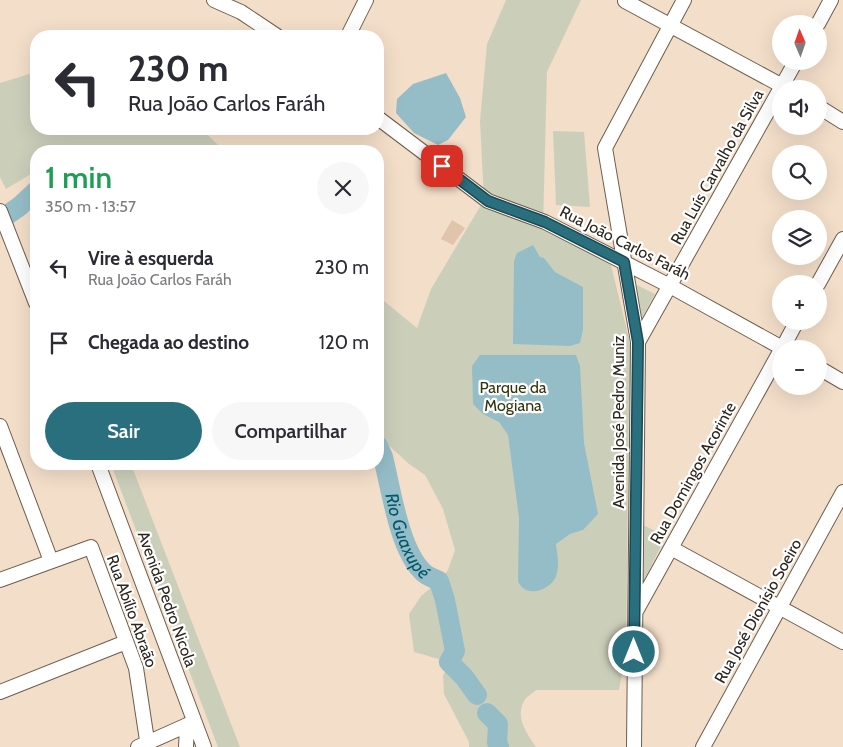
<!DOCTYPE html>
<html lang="pt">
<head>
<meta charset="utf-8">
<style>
  body { margin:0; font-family:Cabin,sans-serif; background:#f7f7f7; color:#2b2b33; height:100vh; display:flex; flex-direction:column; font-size:19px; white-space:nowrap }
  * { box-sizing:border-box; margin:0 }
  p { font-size:16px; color:#7c7c81 }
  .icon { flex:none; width:28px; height:28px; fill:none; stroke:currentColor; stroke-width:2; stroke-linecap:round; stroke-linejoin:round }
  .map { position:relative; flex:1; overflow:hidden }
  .details { position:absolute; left:30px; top:145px; width:354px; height:325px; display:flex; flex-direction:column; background:#fff; border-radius:20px; box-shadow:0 5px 20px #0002 }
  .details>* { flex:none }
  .guide { position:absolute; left:30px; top:30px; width:354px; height:105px; border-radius:20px; box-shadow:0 5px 20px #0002; background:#fff; color:#2b2b33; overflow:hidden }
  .needle { width:32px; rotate:358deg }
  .controls { position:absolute; left:772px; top:15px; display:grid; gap:10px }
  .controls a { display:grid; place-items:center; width:55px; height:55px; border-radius:50%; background:#fff; box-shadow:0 5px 20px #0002; font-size:25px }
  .pin { position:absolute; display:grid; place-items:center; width:42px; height:42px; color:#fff; margin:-21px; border-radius:10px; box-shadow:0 2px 8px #0006 }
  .me { position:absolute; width:55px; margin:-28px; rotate:0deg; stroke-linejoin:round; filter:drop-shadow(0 0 4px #0008) }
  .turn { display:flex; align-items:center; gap:18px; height:105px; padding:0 15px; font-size:22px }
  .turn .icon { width:65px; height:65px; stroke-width:2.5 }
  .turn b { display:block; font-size:35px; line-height:42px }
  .round { display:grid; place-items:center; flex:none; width:52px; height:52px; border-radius:26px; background:#f7f7f7 }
  .head { display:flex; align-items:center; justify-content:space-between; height:85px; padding:0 15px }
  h1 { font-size:30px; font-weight:600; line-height:38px; color:#1e9e55 }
  .cta { display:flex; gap:10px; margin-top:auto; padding:10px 15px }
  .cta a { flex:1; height:58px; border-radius:30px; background:#2a6f7e; color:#fff; font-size:20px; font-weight:600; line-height:58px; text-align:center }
  .cta a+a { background:#f7f7f7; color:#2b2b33 }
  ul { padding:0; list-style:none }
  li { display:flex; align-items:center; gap:15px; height:75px; padding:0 15px }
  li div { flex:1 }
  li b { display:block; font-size:19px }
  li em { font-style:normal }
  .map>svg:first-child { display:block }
  .green { fill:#cbcfba }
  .water { fill:#95bdc8 }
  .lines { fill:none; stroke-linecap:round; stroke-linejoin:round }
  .river { stroke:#95bdc8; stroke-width:20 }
  .building { fill:#e0c5ac }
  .minor-casing { stroke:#6e5d4b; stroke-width:16 }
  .minor { stroke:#fff; stroke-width:14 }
  .route-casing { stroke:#1b4852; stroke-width:12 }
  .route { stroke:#2a6f7e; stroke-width:9 }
  .labels { text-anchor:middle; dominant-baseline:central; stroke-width:4.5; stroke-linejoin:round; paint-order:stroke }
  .street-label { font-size:16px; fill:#2d261e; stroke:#fff }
  .park-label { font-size:16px; fill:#31350c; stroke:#fff }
  .water-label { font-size:18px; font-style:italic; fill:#005768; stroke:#fff }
</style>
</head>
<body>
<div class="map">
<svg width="843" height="747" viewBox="0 0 843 747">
  <rect width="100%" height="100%" fill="#f3dec9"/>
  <path class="green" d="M506 0H581L547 72 543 227 611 265 631 347 629 410 626 651 619 690H536C533 693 526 697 524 701 515 718 527 734 536 747H469V742L444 694 443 676 449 662 414 652 409 614 421 596 439 581 448 570 455 550 443 509 425 475 409 464 383 440 378 430V296L417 328 431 289 484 200 480 121 487 44Z
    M36 72V129H202L224 151H36V171L6 189 0 177V83Z
    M553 131 584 132 590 207 556 205Z
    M633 283 655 294 640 321Z
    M111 464H131L240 747H218Z
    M643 525 666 536 640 588Z"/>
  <path class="water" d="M446 73 460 98 466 117 448 140 438 145 414 133 396 113 397 99 413 84Z
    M533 245 540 257 544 258 555 272 583 287V330L580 343 570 346 513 344 514 261 517 253Z
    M480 355H576L580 366 584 443 598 514 583 530 570 534 556 544C557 554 560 565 556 576 552 588 533 596 523 588 520 586 519 583 518 581L519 518 508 435 499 422 483 414 473 404 472 366Z"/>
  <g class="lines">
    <g class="river">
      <path d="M0 220 20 206 36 191"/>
      <path id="s1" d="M378 446 383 457C391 489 399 548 422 571 426 576 433 578 439 581L445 600 455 651 449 662 464 677 477 695"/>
      <path d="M487 713 498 724 497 742 499 747"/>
    </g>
  </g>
  <path class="building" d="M452 220 465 228 453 245 441 239Z"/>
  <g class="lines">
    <defs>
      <path id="minor" d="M214 0 241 12 277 36
        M625 1 788 89
        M818 24 831 0
        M348 36 366 0
        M819 107 843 122
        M378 118 488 201 545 222 670 286 784 349
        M0 211 36 303
        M818 284 843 239
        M638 342 796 61
        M782 349 797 321
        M819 368 843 382
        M0 426 51 561
        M98 464 204 747
        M671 548 843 642
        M0 580 91 547 136 668 148 747
        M636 611 781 350
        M0 692 126 642
        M138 747 194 722
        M186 747 187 725
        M634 747 638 342 605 148 684 0
        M703 747 843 492"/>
    </defs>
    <use href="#minor" class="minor-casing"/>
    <use href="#minor" class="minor"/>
  </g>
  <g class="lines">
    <defs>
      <path id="route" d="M442 166 488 201 545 222 624 262 638 342 634 652"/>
    </defs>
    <use href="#route" class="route-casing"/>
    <use href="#route" class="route"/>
  </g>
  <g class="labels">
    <g class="street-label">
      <text transform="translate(717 167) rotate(-61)">Rua Luís Carvalho da Silva</text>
      <text transform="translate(625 243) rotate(27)">Rua João Carlos Faráh</text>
      <text transform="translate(618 422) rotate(-90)">Avenida José Pedro Muniz</text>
      <text transform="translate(693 473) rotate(-61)">Rua Domingos Acorinte</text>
      <text transform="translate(167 599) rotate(70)">Avenida Pedro Nicola</text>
      <text transform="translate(132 611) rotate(70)">Rua Abílio Abraão</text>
      <text transform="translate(758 611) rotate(-61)">Rua José Dionísio Soeiro</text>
    </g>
    <g class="park-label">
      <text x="513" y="387">Parque da<tspan x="513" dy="18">Mogiana</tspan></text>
    </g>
    <g class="water-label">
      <text stroke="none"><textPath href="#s1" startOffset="95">Rio Guaxupé</textPath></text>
    </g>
  </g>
</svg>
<div class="controls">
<a><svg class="needle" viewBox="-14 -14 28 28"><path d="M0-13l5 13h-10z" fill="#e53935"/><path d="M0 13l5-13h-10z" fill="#7c7c81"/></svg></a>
<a><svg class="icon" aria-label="sound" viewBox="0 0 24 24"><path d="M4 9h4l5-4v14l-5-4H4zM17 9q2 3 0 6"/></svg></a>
<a><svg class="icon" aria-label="search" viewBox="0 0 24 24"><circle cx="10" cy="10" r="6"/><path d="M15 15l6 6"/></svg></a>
<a><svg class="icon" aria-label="layers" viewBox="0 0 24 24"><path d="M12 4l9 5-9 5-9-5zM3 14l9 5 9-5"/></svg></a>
<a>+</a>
<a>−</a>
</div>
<div class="pin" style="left:442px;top:166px;background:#d93025"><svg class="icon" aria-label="arrive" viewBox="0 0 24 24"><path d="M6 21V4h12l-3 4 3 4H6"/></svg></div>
<svg class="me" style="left:634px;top:652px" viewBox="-20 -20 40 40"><circle r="17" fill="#2a6f7e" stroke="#fff" stroke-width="3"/><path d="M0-11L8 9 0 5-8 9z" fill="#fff"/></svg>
<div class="guide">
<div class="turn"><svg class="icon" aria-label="left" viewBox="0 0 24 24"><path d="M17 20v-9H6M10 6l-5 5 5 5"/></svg><div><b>230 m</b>Rua João Carlos Faráh</div></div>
</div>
<section class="details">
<div class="head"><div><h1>1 min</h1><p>350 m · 13:57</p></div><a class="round"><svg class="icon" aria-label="close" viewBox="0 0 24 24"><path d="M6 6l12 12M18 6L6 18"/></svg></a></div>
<ul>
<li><svg class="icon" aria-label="left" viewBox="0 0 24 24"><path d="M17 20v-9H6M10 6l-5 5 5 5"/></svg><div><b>Vire à esquerda</b><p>Rua João Carlos Faráh</p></div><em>230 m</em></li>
<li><svg class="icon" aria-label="arrive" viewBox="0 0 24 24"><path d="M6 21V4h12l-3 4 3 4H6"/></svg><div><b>Chegada ao destino</b></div><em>120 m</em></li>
</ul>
<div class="cta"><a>Sair</a><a>Compartilhar</a></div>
</section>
</div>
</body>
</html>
